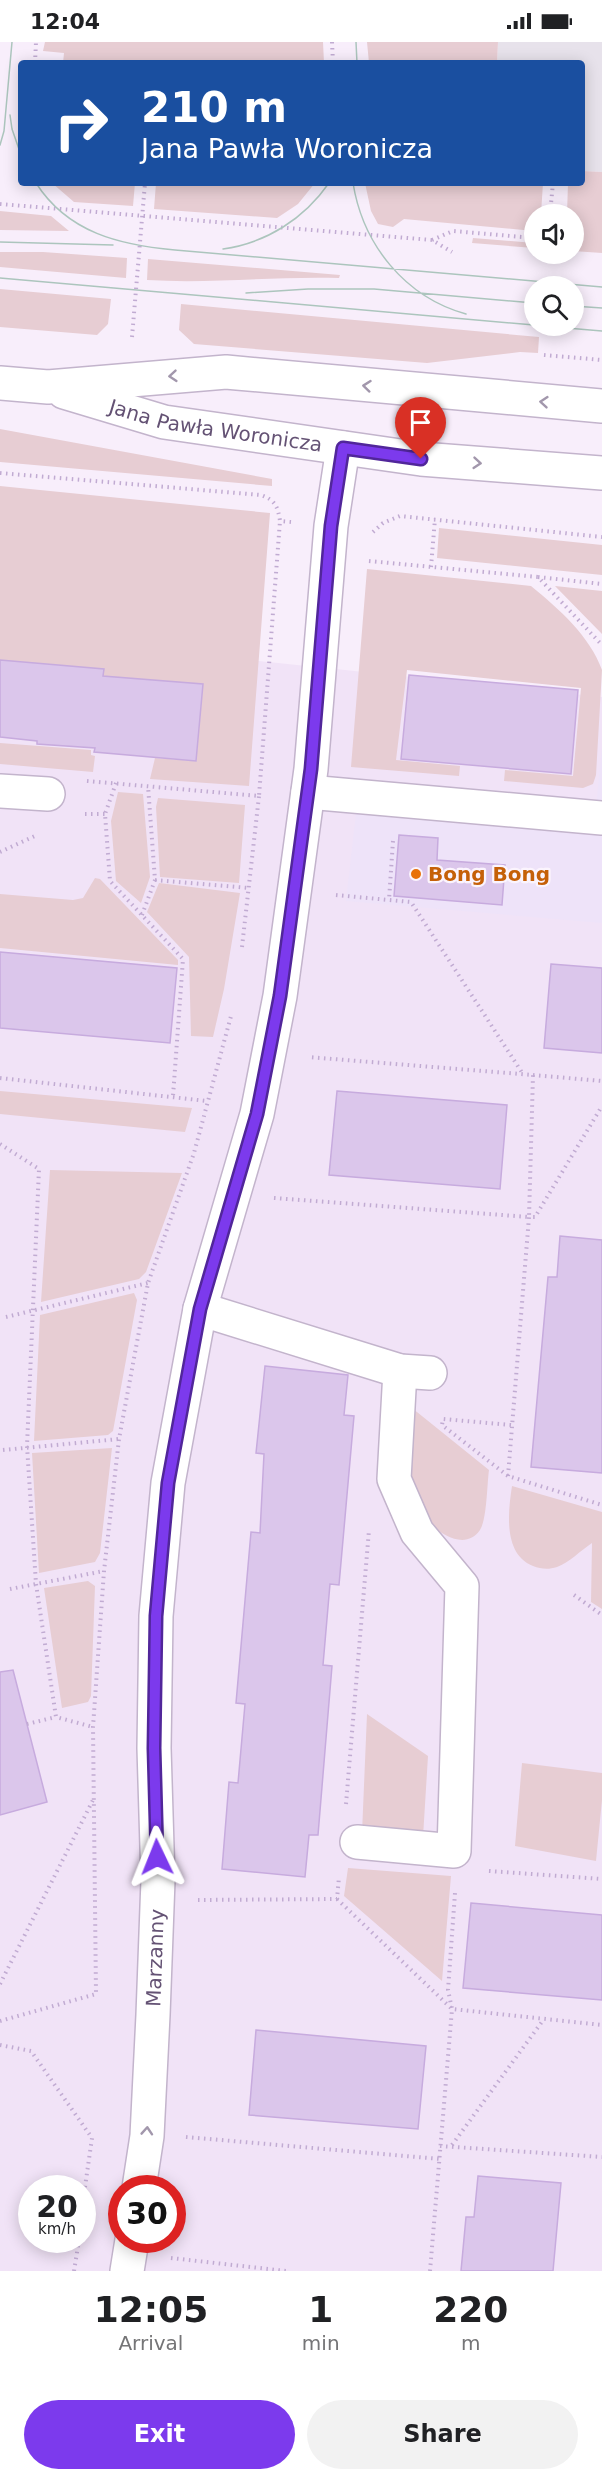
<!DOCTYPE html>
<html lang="en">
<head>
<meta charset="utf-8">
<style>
  body { margin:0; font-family:"DejaVu Sans",sans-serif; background:#f2f2f2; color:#202124; height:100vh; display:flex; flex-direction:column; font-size:22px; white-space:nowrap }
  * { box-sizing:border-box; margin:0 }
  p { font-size:20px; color:#757577 }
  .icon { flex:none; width:33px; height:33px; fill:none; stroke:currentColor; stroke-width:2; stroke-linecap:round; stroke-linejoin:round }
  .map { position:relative; height:2229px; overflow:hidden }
  .panel { display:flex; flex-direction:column; background:#fff; flex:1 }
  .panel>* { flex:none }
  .banner { position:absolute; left:18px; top:18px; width:567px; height:126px; border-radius:6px; box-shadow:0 3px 15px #0003; background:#1a4fa0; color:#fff; overflow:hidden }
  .tools { position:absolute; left:524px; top:162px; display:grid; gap:12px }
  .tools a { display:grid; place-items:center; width:60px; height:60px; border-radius:50%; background:#fff; box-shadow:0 3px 15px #0003; font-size:30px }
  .speed { position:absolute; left:18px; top:2133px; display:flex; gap:12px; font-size:30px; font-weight:700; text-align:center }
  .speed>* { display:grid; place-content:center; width:78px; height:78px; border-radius:50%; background:#fff; box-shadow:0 3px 15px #0003; line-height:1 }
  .speed small { font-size:15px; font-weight:400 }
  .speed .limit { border:9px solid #d22; background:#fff; color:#111 }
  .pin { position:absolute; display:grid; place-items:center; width:51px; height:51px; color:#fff; margin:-62px -26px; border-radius:50% 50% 50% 0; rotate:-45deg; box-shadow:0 0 6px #0007 }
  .pin .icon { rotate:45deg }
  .me { position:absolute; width:66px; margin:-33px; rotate:358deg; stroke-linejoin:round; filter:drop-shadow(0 0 4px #0008) }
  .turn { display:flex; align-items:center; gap:21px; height:126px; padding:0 24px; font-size:27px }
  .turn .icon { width:78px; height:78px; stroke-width:2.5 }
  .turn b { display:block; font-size:42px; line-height:51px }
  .eta { display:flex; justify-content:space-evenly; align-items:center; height:102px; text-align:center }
  .eta b { font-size:36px; font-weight:800; line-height:42px }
  .primary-button { display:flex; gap:12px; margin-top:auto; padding:12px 24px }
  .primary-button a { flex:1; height:69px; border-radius:36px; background:#7c3aed; color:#fff; font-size:24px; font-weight:800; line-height:69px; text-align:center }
  .primary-button a+a { background:#f2f2f2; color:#202124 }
  .status { display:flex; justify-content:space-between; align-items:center; height:42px; padding:0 30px; background:#fff; direction:ltr }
  .status svg { height:16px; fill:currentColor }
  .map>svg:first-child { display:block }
  .residential { fill:#f1e3f7; fill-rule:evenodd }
  .commercial { fill:#eee3f9 }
  .industrial { fill:#e7e2eb }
  .green { fill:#e7cdd3 }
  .building { fill:#dbc6eb; stroke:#c7abde; stroke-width:1.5 }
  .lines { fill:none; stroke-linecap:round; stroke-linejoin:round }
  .minor-casing { stroke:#c3b4cc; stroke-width:36 }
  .path { stroke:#c1abd2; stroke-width:4; stroke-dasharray:1.5 4.5; stroke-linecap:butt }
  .minor { stroke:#fff; stroke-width:33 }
  .tram { stroke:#acc5bd; stroke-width:1.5 }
  .oneway { stroke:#a297ac }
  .route-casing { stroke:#51269a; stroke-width:15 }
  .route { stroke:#7c3aed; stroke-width:10 }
  .food-dot { fill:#e8710a; stroke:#fbf4fd; stroke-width:2 }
  .labels { text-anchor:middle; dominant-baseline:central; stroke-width:4.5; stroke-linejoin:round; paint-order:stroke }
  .street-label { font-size:20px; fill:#645274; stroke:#fbf4fd }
  .food-label { font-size:20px; font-weight:bold; fill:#c56008; stroke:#fbf4fd; text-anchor:start }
</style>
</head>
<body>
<div class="status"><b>12:04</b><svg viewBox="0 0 49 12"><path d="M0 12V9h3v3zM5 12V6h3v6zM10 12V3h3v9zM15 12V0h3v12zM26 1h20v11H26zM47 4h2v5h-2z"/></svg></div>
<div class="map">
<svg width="602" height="2229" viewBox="0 0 602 2229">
  <rect width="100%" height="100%" fill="#f8eefb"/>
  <path class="residential" d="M0 592 602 655V2229H0ZM32 2146H82V2198H32ZM122 2146H172V2198H122Z"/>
  <path class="commercial" d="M602 705V881L346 859 357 762 594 784Z"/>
  <path class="industrial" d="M498 0H602V130L582 129V21H497Z"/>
  <path class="green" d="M45 0H323L324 21H63L64 11 43 9Z
    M367 0H498L497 21H369Z
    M582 129 602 130V211L573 209V172H567L568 141H582Z
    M52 141H135L133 164 74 160Z
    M156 141H315L298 162 277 176 154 167Z
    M365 141H543L541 172H534V189L404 177 393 185 378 182 371 169Z
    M0 169 51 174 69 189 0 188Z
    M473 196 534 201V206L472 201Z
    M0 210H43L127 216 126 236 0 225Z
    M148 217 340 233 339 236C275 234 211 242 147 238Z
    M0 247 111 257 108 282 97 293 0 285Z
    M181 262 539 295 538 311 520 310 427 321 194 302 179 288Z
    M0 387 272 437V444L0 420Z
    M0 444 270 471 249 744 150 737 155 716 196 719 203 642 103 634V627L0 618Z
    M439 486 602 503V533L437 516Z
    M367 527 531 544C558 566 590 594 602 628L596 733 593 742 583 746 504 739 505 728 573 734 581 646 407 628 396 718 460 724 459 734 351 725Z
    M555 544 602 549V592Z
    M0 701 91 708V713L95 714 93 730 0 722Z
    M118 750 143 752 150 835 141 861 116 839 111 779Z
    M158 756 245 763 239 841 160 835 156 765Z
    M95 836 100 837 178 918V923L0 906V852L73 858 83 856Z
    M159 841 240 851 224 947 213 995 191 994 189 915 147 870Z
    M0 1049 192 1066 185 1090 0 1072Z
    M50 1128 182 1131 146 1230 139 1237 41 1260Z
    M134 1251 137 1258 113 1389 108 1393 34 1399 40 1273Z
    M412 1366 489 1428C487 1442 487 1477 480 1488 460 1517 417 1475 409 1454 406 1443 412 1382 412 1366Z
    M112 1406 100 1511 95 1520 39 1531 32 1411Z
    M512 1444 602 1470V1567L591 1560 592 1501C581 1508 569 1521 557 1525 548 1528 541 1527 533 1524 503 1512 508 1470 512 1444Z
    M88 1539 95 1544 91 1654 88 1660 62 1666 44 1546Z
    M367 1672 428 1714 423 1795 362 1791Z
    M522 1721 602 1731V1758L596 1819 515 1804Z
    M348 1826 451 1834 442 1939 344 1854Z"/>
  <path class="building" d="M0 618 104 627 103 634 203 642 196 719 94 710 95 706 37 702V699L0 695Z
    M409 633 578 648 571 732 401 717Z
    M399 793 438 796 437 818 505 823 502 863 394 854Z
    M0 910 177 926 170 1001 0 986Z
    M551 922 602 926V1011L544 1006Z
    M337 1049 507 1063 500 1147 329 1133Z
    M560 1194 602 1198V1431L531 1425 548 1235H557Z
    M265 1324 348 1333 344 1373 354 1374 339 1543 330 1542 323 1623 332 1624 318 1793H309L305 1835 222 1827 229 1740 238 1741 245 1662 236 1661 251 1490 260 1491 264 1412 256 1411Z
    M13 1628 47 1760 0 1773V1630Z
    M471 1861 602 1873V1958L463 1946Z
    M256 1988 426 2004 418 2087 249 2073Z
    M478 2134 561 2141 553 2229H461L466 2175H474Z"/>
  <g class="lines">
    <defs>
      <g id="minor">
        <path d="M0 341 48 345 226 330 602 364"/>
        <path id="s1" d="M64 350 164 380 421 417 602 431"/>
        <path d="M0 749 48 752"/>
        <path d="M308 750 602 776"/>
        <path d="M200 1267 400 1329 430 1331"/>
        <path d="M357 1800 454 1809 462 1544 417 1490 394 1437 400 1329"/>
        <path id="s2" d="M139 2146 147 2094 153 1973 158 1838 154 1706 156 1574 168 1441 200 1267 257 1072 280 954 311 727 331 484 343 406"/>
        <path d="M127 2229 132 2198"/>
      </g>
    </defs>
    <use href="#minor" class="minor-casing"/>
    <path class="path" d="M332 0 333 21
      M35 21 36 0
      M0 162 432 198 452 210
      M550 172 553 141
      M432 198 453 189 534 196
      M132 295 145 141
      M544 313 602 318
      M0 431 261 453C275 458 278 465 280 479L291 480
      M373 490 383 481 400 474 602 495
      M369 519 538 535 602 603
      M431 525 435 477
      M538 535 602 542
      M87 739 259 754 280 479
      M116 741 105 772 110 839 183 917 173 1054
      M85 772H105
      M393 799 389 858 411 860 523 1032
      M0 810 37 793
      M155 838 249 846
      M336 853 389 858
      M142 873 155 838 148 744
      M242 905 259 754
      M533 1033 602 1039
      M0 1036 207 1059
      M0 1102 39 1127 27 1404 36 1542 56 1675 93 1685
      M274 1156 529 1175 533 1033 308 1015
      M6 1275 148 1241
      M511 1383 443 1377 442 1383 508 1434 602 1463
      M3 1408 119 1397
      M508 1434 529 1175H535L602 1064
      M10 1547 104 1529
      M574 1553 602 1573
      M27 1682 56 1675
      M346 1762 369 1488
      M489 1829 602 1837
      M337 1857 452 1967 602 1983
      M198 1858 337 1857 339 1835
      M0 1942 93 1758
      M0 1979 96 1952 93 1685 104 1529 119 1397 148 1241 194 1111 231 974
      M0 2003 31 2009 92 2096 82 2166
      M186 2095 440 2117
      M452 2103 544 1977
      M440 2104 602 2115
      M171 2216 286 2229
      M74 2229 79 2198
      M430 2229 452 1967 448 1948 455 1851"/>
    <use href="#minor" class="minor"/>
    <path class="tram" d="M356 0 357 21
      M10 73 12 87 21 113
      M0 103 4 89 12 0
      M36 141C68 191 120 203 175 208L602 245
      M353 141C363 203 405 255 466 272
      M0 200 113 203
      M223 207C266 201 304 177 329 141
      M0 236 534 283
      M246 251 308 247H374L534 261
      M573 264 602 266
      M543 284 602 289"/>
  </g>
  <defs><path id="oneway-chevron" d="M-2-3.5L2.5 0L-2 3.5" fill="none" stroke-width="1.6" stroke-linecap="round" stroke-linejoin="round" transform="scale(1.5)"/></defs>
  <g class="oneway">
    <use href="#oneway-chevron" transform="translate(173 334) rotate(175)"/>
    <use href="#oneway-chevron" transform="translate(367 344) rotate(-174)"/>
    <use href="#oneway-chevron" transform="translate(544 360) rotate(-175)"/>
    <use href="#oneway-chevron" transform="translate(477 421) rotate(5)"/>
    <use href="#oneway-chevron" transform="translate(147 2089) rotate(-86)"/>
  </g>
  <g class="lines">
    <defs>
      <path id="route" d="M157 1815 154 1706 156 1574 168 1441 200 1267 257 1072 280 954 311 727 331 484 343 406 421 417"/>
    </defs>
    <use href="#route" class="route-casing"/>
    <use href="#route" class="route"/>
  </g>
  <circle class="food-dot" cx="416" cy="832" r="6"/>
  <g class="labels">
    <g class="street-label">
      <text stroke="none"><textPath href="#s1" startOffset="156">Jana Pawła Woronicza</textPath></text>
      <text stroke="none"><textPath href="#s2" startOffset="231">Marzanny</textPath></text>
    </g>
    <g class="food-label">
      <text x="428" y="832">Bong Bong</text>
    </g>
  </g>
</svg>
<div class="tools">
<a><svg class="icon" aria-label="sound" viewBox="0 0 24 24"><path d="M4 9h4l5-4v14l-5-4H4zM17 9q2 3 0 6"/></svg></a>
<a><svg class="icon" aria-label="search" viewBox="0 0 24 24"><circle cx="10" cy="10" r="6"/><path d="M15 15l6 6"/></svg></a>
</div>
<div class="speed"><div>20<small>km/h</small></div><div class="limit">30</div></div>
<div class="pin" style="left:421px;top:417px;background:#d93025"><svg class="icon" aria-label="arrive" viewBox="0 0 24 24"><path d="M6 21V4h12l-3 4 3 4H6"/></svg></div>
<svg class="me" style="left:157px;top:1815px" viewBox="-20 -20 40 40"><path d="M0-17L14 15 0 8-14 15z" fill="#7c3aed" stroke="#fff" stroke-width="4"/></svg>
<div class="banner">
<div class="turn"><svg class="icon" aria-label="right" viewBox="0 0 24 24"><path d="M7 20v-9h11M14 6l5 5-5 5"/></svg><div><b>210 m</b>Jana Pawła Woronicza</div></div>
</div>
</div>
<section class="panel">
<div class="eta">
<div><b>12:05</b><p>Arrival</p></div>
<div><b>1</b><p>min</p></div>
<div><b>220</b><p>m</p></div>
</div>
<div class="primary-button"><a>Exit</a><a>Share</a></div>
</section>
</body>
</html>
